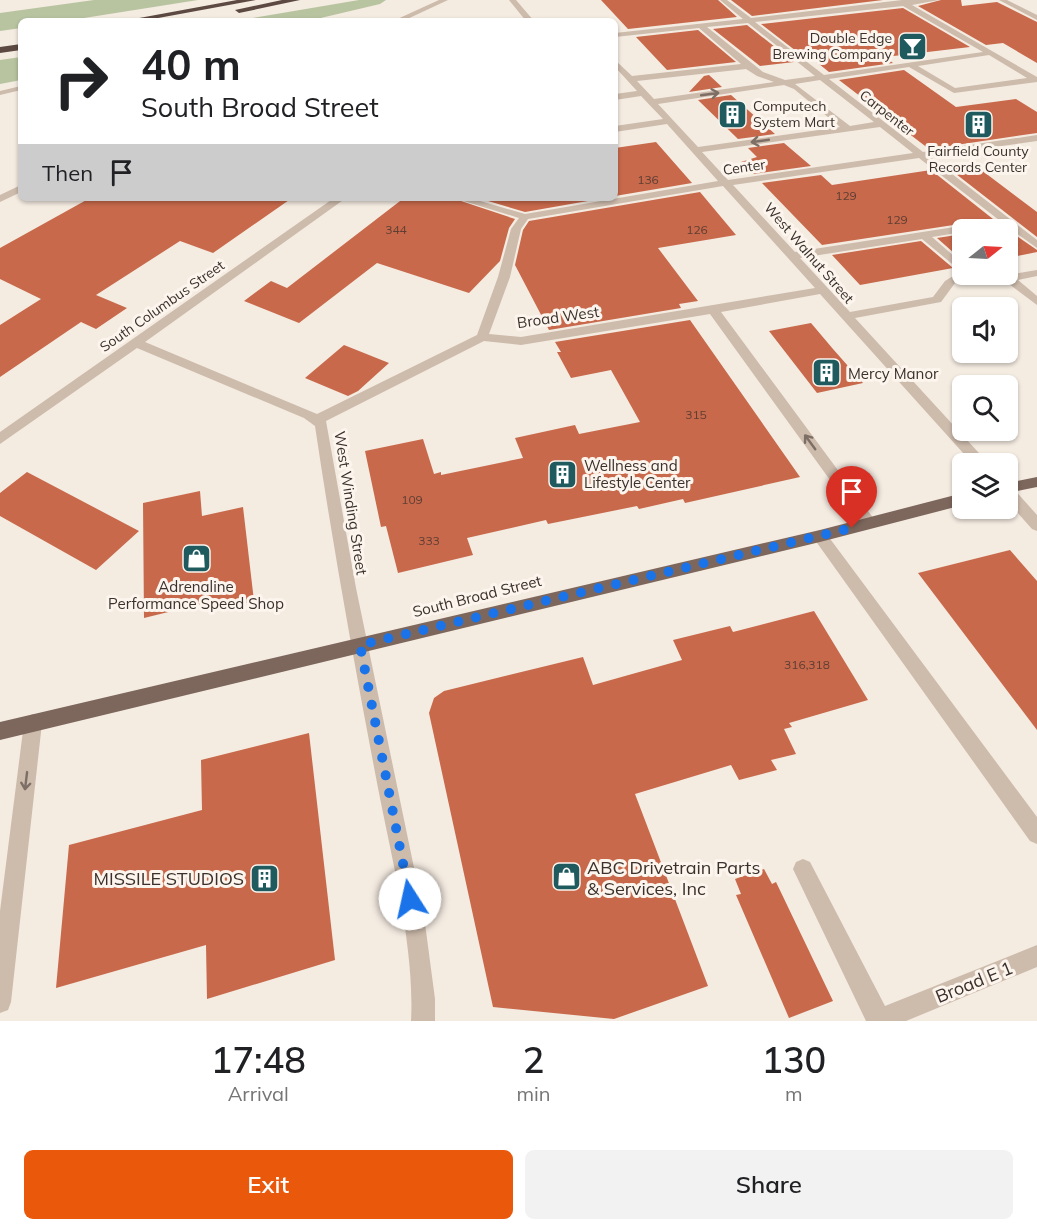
<!DOCTYPE html>
<html lang="en">
<head>
<meta charset="utf-8">
<style>
  body { margin:0; font-family:Mulish,sans-serif; background:#f2f2f2; color:#202124; height:100vh; display:flex; flex-direction:column; font-size:22px; white-space:nowrap }
  * { box-sizing:border-box; margin:0 }
  p { font-size:20px; color:#757577 }
  .icon { flex:none; width:33px; height:33px; fill:none; stroke:currentColor; stroke-width:2; stroke-linecap:round; stroke-linejoin:round }
  .map { position:relative; height:1021px; overflow:hidden }
  .drawer { display:flex; flex-direction:column; background:#fff; flex:1 }
  .drawer>* { flex:none }
  .guide { position:absolute; left:18px; top:18px; width:600px; height:183px; border-radius:9px; box-shadow:0 2px 4px #0004; background:#fff; color:#202124; overflow:hidden }
  .needle { width:39px; rotate:72deg }
  .buttons { position:absolute; left:952px; top:219px; display:grid; gap:12px }
  .buttons a { display:grid; place-items:center; width:66px; height:66px; border-radius:9px; background:#fff; box-shadow:0 2px 4px #0004; font-size:30px }
  .pin { position:absolute; display:grid; place-items:center; width:51px; height:51px; color:#fff; margin:-62px -26px; border-radius:50% 50% 50% 0; rotate:-45deg; box-shadow:0 0 6px #0007 }
  .pin .icon { rotate:45deg }
  .me { position:absolute; width:66px; margin:-33px; rotate:350deg; stroke-linejoin:round; filter:drop-shadow(0 0 4px #0008) }
  .turn { display:flex; align-items:center; gap:21px; height:126px; padding:0 24px; font-size:27px }
  .turn .icon { width:78px; height:78px; stroke-width:2.5 }
  .turn b { display:block; font-size:42px; line-height:51px }
  .then { display:flex; align-items:center; height:57px; padding:0 24px; background:#0003; gap:12px; font-size:22px }
  .eta { display:flex; justify-content:space-evenly; align-items:center; height:102px; text-align:center }
  .eta b { font-size:36px; font-weight:600; line-height:42px }
  .primary-button { display:flex; gap:12px; margin-top:auto; padding:12px 24px }
  .primary-button a { flex:1; height:69px; border-radius:9px; background:#ea580c; color:#fff; font-size:24px; font-weight:600; line-height:69px; text-align:center }
  .primary-button a+a { background:#f2f2f2; color:#202124 }
  .map>svg:first-child { display:block }
  .green { fill:#b8c4a0 }
  .building { fill:#c8694b }
  .lines { fill:none; stroke-linecap:round; stroke-linejoin:round }
  .minor { fill:#cdbbac; fill-rule:evenodd }
  .major { fill:#7d675c; fill-rule:evenodd }
  .highway { fill:#5c4a42; fill-rule:evenodd }
  .oneway { stroke:#7d6f65 }
  .route { stroke:#1a73e8; stroke-width:10; stroke-dasharray:0 18 }
  .labels { text-anchor:middle; dominant-baseline:central; stroke-width:6; stroke-linejoin:round; paint-order:stroke }
  .number-label { font-size:12px; fill:#5e3e33 }
  .far-poi-label { font-size:14px; fill:#3b302b; stroke:#fbf5ee; text-anchor:end }
  .far-street-label { font-size:14px; fill:#3b302b; stroke:#fbf5ee }
  .street-label { font-size:15px; fill:#3b302b; stroke:#fbf5ee }
  .poi-label { font-size:15px; fill:#3b302b; stroke:#fbf5ee; text-anchor:start }
  .near-poi-label { font-size:18px; fill:#3b302b; stroke:#fbf5ee; text-anchor:start }
  .near-street-label { font-size:18px; fill:#3b302b; stroke:#fbf5ee }
</style>
</head>
<body>
<div class="map">
<svg width="1037" height="1021" viewBox="0 0 1037 1021">
  <rect width="100%" height="100%" fill="#f4ebe1"/>
  <path class="green" d="M94 0H198L65 21H21V28L0 31V13Z
    M359 0H386L380 4 308 21H235Z
    M21 57V80L0 84V60Z"/>
  <path class="building" d="M601 0H718L737 17 628 29Z
    M731 0H883L752 16Z
    M941 0H961L962 6 997 2 1037 22V63L1003 43 986 45 918 6Z
    M903 8 970 47 885 57 893 63 829 72 814 60 809 61 761 24Z
    M747 25 794 62 760 66 713 29Z
    M698 30 736 62 667 70 636 37Z
    M904 70 956 107 1016 99 1037 112V133L929 149 839 80Z
    M709 75 722 87 689 92 704 76Z
    M731 95 775 134 738 139 698 100Z
    M656 142 692 183 615 196V148Z
    M784 143 811 166 753 174 741 162 757 157 748 148Z
    M972 163 1037 212V237L947 167Z
    M931 170 993 219 822 245 762 183 821 175 832 185Z
    M700 192 736 235 658 248 698 301 679 304 681 308 549 330 515 265 523 230 529 221Z
    M90 198H292L213 253 180 241 96 295 127 308 96 329 81 322 0 377V325L41 299 0 279V248Z
    M404 198H452L515 219 509 228 500 261 469 293 377 263 299 323 244 301 271 281 287 288Z
    M478 198H605L525 212Z
    M1008 230 1037 250V252L1008 258Z
    M963 234V261L937 238Z
    M921 241 953 268 860 285 832 255Z
    M690 320 800 477 685 503 683 499 639 509 637 506 548 524 546 520 467 538 473 555 398 573 386 526 381 527 365 451 423 439 434 474 441 472V475L523 458 515 438 575 425 579 434 640 422 611 370 571 378 557 352H561L555 342Z
    M811 323 833 349 863 383 817 393 769 331Z
    M344 345 389 363 358 391 348 396 305 378Z
    M27 472 139 531 96 570 0 516V493Z
    M200 491 202 516 243 507 254 601 210 612 209 602 144 618 143 503Z
    M1010 550 1037 581V730L918 573Z
    M814 611 868 700 789 723 792 727 784 729 796 754 771 760 777 770 739 780 731 765 635 794 708 986 614 1019 493 1007 429 713 434 698 444 691 583 657 593 685 682 660 673 640 730 626 733 632Z
    M309 733 335 960 207 999 206 945 56 988 69 845 202 810 201 760Z
    M764 869 772 884 776 882 833 1001 789 1018 736 895 741 894 735 879Z"/>
  <g class="lines">
    <path class="minor" d="M439 0H448L403 21H393Z
      M509 0H516L534 21H526Z
      M720 0H727L751 18 902 0H939L912 5 1037 77V82L954 93 909 67 829 79 923 152 1037 135V141L929 156 1037 240V248L1005 225 963 230V232L932 237 963 264V273L922 239 800 258 850 312 933 297 945 281 953 276 963 273 1008 275 1037 270V276L1018 280 1037 296V305L1005 281 972 280 955 283 941 302 855 318 989 464H973L820 294 721 312 874 519 877 523 874 527H864L710 314 521 345 484 341 326 421 356 588 424 916 435 999V1021H411C415 949 392 860 378 788 355 668 333 547 315 426L304 418 137 348 0 444V432L334 198H346L145 342 317 414 477 335 498 277 511 229 519 218 454 198H470L525 214 718 181 667 124 615 132V126L663 119 641 96 615 100V94L637 91 615 67V60L632 76 741 64 699 28 615 37V33L743 19ZM903 6 983 52 824 75 755 22ZM748 23 815 76 785 80 763 72 707 27ZM989 55 1027 78 955 88 918 66ZM746 69 757 76 774 82 654 99 637 81ZM820 80 874 122 850 126 795 84ZM784 85 794 89 840 127 698 147 658 104ZM880 127 913 153 728 180 702 152ZM919 158 999 220 795 252 733 185ZM723 186 815 288 521 337 489 334 510 277 521 229 528 219Z
      M999 0H1007L1037 15V20Z
      M21 86V90L0 95V91Z
      M21 185V192L0 202V195Z
      M1008 486 1013 488 1037 515V531L1032 529 1008 502Z
      M820 530 825 532 1037 817V844L1030 841 815 540 812 536 815 532Z
      M33 714 40 717 42 723 11 1002 8 1010 0 1013V911L24 723 26 717Z
      M803 859 810 862 885 1006 1037 945V967L906 1021H866L793 869 796 862Z"/>
    <path class="major" d="M1037 477V487L1008 493V483Z
      M963 493V505L820 542 0 740V722L820 530Z"/>
    <path class="highway" d="M237 0H256L142 21H123Z
      M282 0H300L239 13 235 10Z
      M21 44V50L0 53V47Z"/>
  </g>
  <defs><path id="oneway-shaft" d="M-6 0H5M1.5-3L5.5 0L1.5 3" fill="none" stroke-width="1.6" stroke-linecap="round" stroke-linejoin="round" transform="scale(1.5)"/></defs>
  <g class="oneway">
    <use href="#oneway-shaft" transform="translate(710 94) rotate(-8)"/>
    <use href="#oneway-shaft" transform="translate(760 141) rotate(172)"/>
    <use href="#oneway-shaft" transform="translate(810 442) rotate(-126)"/>
    <use href="#oneway-shaft" transform="translate(26 781) rotate(97)"/>
  </g>
  <g class="lines">
    <path class="route" d="M410 899 360 645 852 528"/>
  </g>
  <defs>
    <symbol id="bar-square" viewBox="-11 -11 22 22"><rect x="-9" y="-9" width="18" height="18" rx="4" fill="#1f5a5e" stroke="#fbf5ee"/><path d="M-6-5H6L.8 .8V4.5H3.5V6h-7V4.5H-.8V.8Z" fill="#fff"/></symbol>
    <symbol id="building-square" viewBox="-11 -11 22 22"><rect x="-9" y="-9" width="18" height="18" rx="4" fill="#1f5a5e" stroke="#fbf5ee"/><path d="M-4-6H4V6H1V3H-1V6H-4ZM-2.5-4.3h1.7v1.8h-1.7ZM.8-4.3h1.7v1.8H.8ZM-2.5-1h1.7V.8h-1.7ZM.8-1h1.7V.8H.8Z" fill="#fff"/></symbol>
    <symbol id="shop-square" viewBox="-11 -11 22 22"><rect x="-9" y="-9" width="18" height="18" rx="4" fill="#1f5a5e" stroke="#fbf5ee"/><path d="M-5-2.5h2.3a2.7 3.5 0 0 1 5.4 0H5L5.5 6h-11ZM-1.5-2.5h3a1.5 2.3 0 0 0-3 0Z" fill="#fff"/></symbol>
  </defs>
  <g fill-rule="evenodd">
    <use href="#bar-square" x="896" y="30" width="33" height="33"/>
    <use href="#building-square" x="716" y="98" width="33" height="33"/>
    <use href="#building-square" x="962" y="108" width="33" height="33"/>
    <use href="#building-square" x="810" y="356" width="33" height="33"/>
    <use href="#building-square" x="546" y="458" width="33" height="33"/>
    <use href="#shop-square" x="180" y="542" width="33" height="33"/>
    <use href="#shop-square" x="550" y="860" width="33" height="33"/>
    <use href="#building-square" x="248" y="862" width="33" height="33"/>
  </g>
  <g class="labels">
    <g class="number-label">
      <text x="648" y="179">136</text>
      <text x="846" y="195">129</text>
      <text x="897" y="219">129</text>
      <text x="396" y="229">344</text>
      <text x="697" y="229">126</text>
      <text x="696" y="414">315</text>
      <text x="412" y="499">109</text>
      <text x="429" y="540">333</text>
      <text x="807" y="664">316,318</text>
    </g>
    <g class="far-poi-label">
      <text x="892" y="38">Double Edge<tspan x="892" dy="16">Brewing Company</tspan></text>
      <text x="753" y="106" text-anchor="start">Computech<tspan x="753" dy="16">System Mart</tspan></text>
      <text x="978" y="151" text-anchor="middle">Fairfield County<tspan x="978" dy="16">Records Center</tspan></text>
    </g>
    <g class="far-street-label">
      <text transform="translate(887 113) rotate(38)">Carpenter</text>
      <text transform="translate(744 167) rotate(-8)">Center</text>
      <text transform="translate(809 253) rotate(49)">West Walnut Street</text>
      <text transform="translate(162 306) rotate(-35)">South Columbus Street</text>
    </g>
    <g class="street-label">
      <text transform="translate(558 317) rotate(-8)">Broad West</text>
      <text transform="translate(351 503) rotate(81)">West Winding Street</text>
      <text transform="translate(477 596) rotate(-14)">South Broad Street</text>
    </g>
    <g class="poi-label">
      <text x="848" y="373">Mercy Manor</text>
      <text x="584" y="465">Wellness and<tspan x="584" dy="17">Lifestyle Center</tspan></text>
      <text x="196" y="586" text-anchor="middle">Adrenaline<tspan x="196" dy="17">Performance Speed Shop</tspan></text>
    </g>
    <g class="near-poi-label">
      <text x="587" y="867">ABC Drivetrain Parts<tspan x="587" dy="21">&amp; Services, Inc</tspan></text>
      <text x="244" y="878" text-anchor="end">MISSILE STUDIOS</text>
    </g>
    <g class="near-street-label">
      <text transform="translate(974 982) rotate(-22)">Broad E 1</text>
    </g>
  </g>
</svg>
<div class="buttons">
<a><svg class="needle" viewBox="-14 -14 28 28"><path d="M0-13l5 13h-10z" fill="#e53935"/><path d="M0 13l5-13h-10z" fill="#757577"/></svg></a>
<a><svg class="icon" aria-label="sound" viewBox="0 0 24 24"><path d="M4 9h4l5-4v14l-5-4H4zM17 9q2 3 0 6"/></svg></a>
<a><svg class="icon" aria-label="search" viewBox="0 0 24 24"><circle cx="10" cy="10" r="6"/><path d="M15 15l6 6"/></svg></a>
<a><svg class="icon" aria-label="layers" viewBox="0 0 24 24"><path d="M12 4l9 5-9 5-9-5zM3 14l9 5 9-5"/></svg></a>
</div>
<div class="pin" style="left:852px;top:528px;background:#d93025"><svg class="icon" aria-label="arrive" viewBox="0 0 24 24"><path d="M6 21V4h12l-3 4 3 4H6"/></svg></div>
<svg class="me" style="left:410px;top:899px" viewBox="-20 -20 40 40"><circle r="19" fill="#fff"/><path d="M0-13L10 11 0 6-10 11z" fill="#1a73e8"/></svg>
<div class="guide">
<div class="turn"><svg class="icon" aria-label="right" viewBox="0 0 24 24"><path d="M7 20v-9h11M14 6l5 5-5 5"/></svg><div><b>40 m</b>South Broad Street</div></div>
<div class="then">Then<svg class="icon" aria-label="arrive" viewBox="0 0 24 24"><path d="M6 21V4h12l-3 4 3 4H6"/></svg></div>
</div>
</div>
<section class="drawer">
<div class="eta">
<div><b>17:48</b><p>Arrival</p></div>
<div><b>2</b><p>min</p></div>
<div><b>130</b><p>m</p></div>
</div>
<div class="primary-button"><a>Exit</a><a>Share</a></div>
</section>
</body>
</html>
